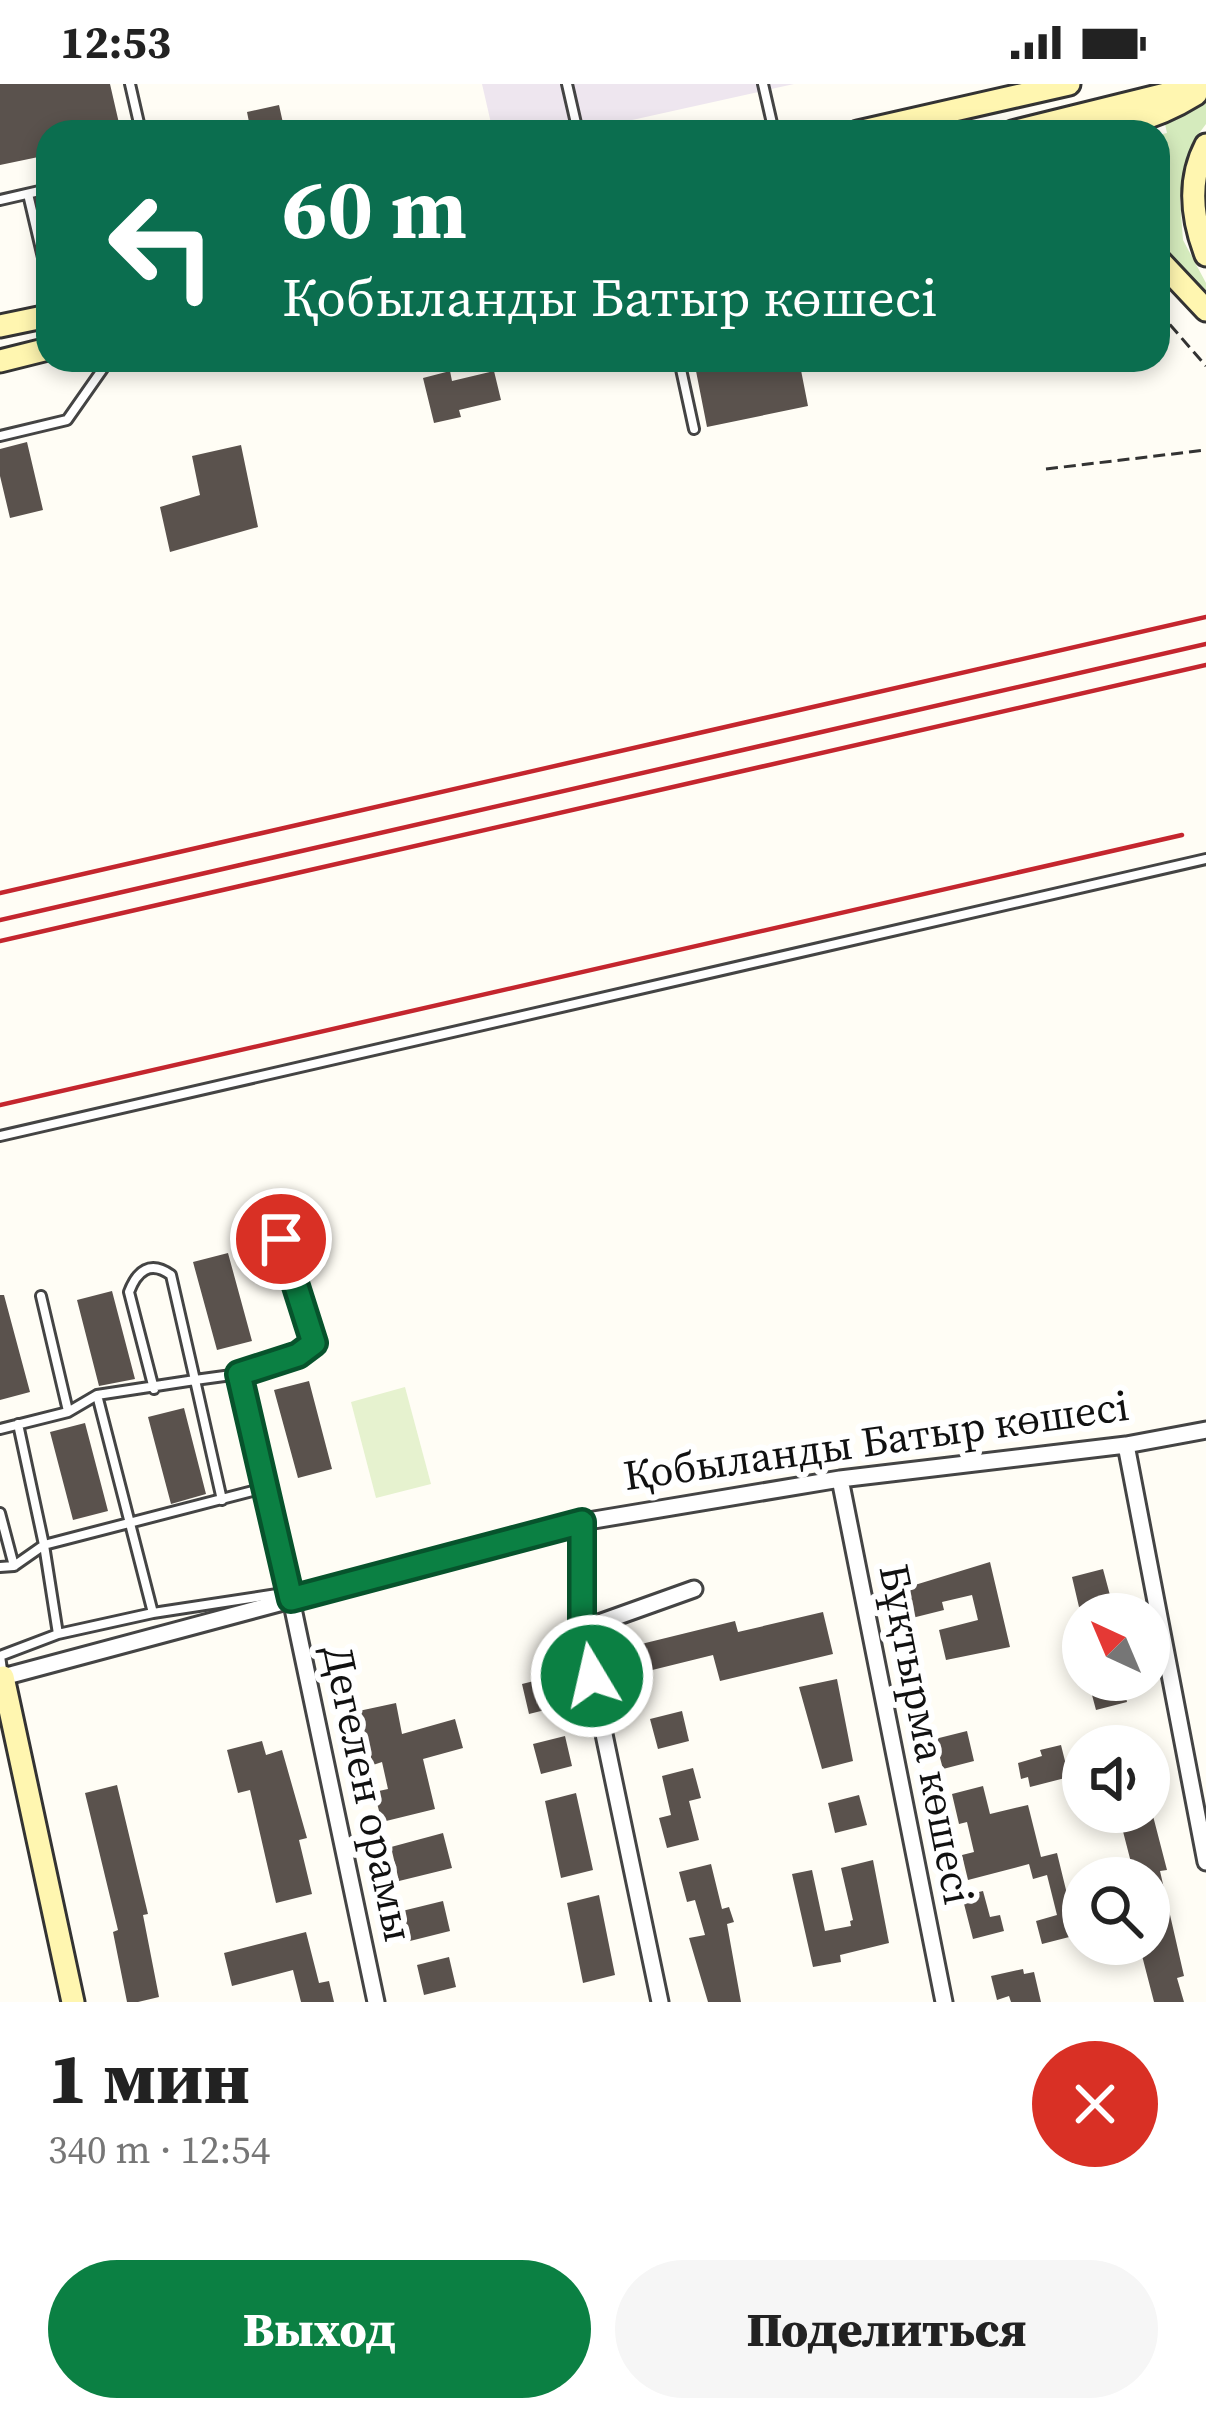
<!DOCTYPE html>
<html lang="ru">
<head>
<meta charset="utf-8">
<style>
  body { margin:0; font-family:"Source Serif 4",serif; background:#f6f6f6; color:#222; height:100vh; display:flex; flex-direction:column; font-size:45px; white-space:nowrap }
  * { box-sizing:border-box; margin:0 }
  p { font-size:39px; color:#767676 }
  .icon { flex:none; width:66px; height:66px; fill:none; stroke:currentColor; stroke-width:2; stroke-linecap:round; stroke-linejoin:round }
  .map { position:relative; height:1918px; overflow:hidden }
  .drawer { display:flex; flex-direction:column; background:#fff; flex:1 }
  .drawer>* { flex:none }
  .hud { position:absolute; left:36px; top:36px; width:1134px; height:252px; border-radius:36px; box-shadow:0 6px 18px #0003; background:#0b6e4f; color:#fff; overflow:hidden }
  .needle { width:78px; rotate:316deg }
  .controls { position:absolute; left:1062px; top:1509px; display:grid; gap:24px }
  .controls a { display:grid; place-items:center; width:108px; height:108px; border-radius:50%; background:#fff; box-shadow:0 6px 18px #0003; font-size:60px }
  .pin { position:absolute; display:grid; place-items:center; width:102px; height:102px; color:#fff; margin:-51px; border:6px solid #fff; border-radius:50%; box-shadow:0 3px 12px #0007 }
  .me { position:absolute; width:132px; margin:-66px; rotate:351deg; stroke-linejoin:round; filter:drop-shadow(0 0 9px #0008) }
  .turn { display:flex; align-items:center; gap:42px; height:252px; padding:0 48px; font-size:54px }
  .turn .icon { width:156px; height:156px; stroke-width:2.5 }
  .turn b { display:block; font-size:84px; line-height:102px }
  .round { display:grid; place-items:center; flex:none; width:126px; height:126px; border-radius:63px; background:#f6f6f6 }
  .summary { display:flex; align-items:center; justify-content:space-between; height:204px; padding:0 48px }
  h1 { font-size:72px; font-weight:800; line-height:90px }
  .primary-button { display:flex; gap:24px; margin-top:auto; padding:24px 48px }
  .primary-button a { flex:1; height:138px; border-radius:72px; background:#0b8043; color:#fff; font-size:48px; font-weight:800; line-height:138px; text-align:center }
  .primary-button a+a { background:#f6f6f6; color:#222 }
  .status { display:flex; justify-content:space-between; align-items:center; height:84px; padding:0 60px; background:#fff; direction:ltr }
  .status svg { height:33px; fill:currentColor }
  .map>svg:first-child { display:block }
  .industrial { fill:#eee6ef }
  .green { fill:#d5ebbd }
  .pitch { fill:#e6f2cf }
  .building { fill:#5a524d }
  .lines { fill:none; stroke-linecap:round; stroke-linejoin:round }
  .lane-casing { stroke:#444; stroke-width:14 }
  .street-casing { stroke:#444; stroke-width:21 }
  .secondary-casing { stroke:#333; stroke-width:27 }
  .path { stroke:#333; stroke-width:3; stroke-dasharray:12 6; stroke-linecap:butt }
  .lane { stroke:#fff; stroke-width:8 }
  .street { stroke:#fff; stroke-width:15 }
  .secondary { stroke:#fff6b0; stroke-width:21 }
  .rail { stroke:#c4262e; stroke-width:4.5 }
  .route-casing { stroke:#07532c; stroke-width:30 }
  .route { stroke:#0b8043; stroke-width:21 }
  .labels { text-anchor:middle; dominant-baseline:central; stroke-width:12; stroke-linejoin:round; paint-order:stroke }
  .street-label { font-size:42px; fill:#111; stroke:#fff }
</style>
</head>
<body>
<div class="status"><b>12:53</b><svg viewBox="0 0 49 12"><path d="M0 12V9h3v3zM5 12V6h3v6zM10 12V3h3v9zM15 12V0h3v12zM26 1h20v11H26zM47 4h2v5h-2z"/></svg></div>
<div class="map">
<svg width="1206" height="1918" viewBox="0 0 1206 1918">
  <rect width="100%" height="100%" fill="#fffdf5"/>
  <path class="industrial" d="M482 0H794L578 48H493Z"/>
  <path class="green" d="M1206 14V40L1194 56 1183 87 1180 117 1183 156 1206 199V210L1158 160V51L1167 49 1164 36Z"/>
  <path class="pitch" d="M405 1303 431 1400 376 1414 351 1318Z"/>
  <path class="building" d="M0 0H110L121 48H48V71L0 81Z
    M279 21 285 48H251L247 28Z
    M749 276H799L808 322 707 343 696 287Z
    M450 287 452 297 494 287 501 316 459 326 461 333 434 339 423 294Z
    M27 358 43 426 10 434 0 392V365Z
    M241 361 258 443 170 468 160 423 200 411 192 372Z
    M228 1169 252 1257 217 1266 193 1178Z
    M112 1207 135 1295 99 1302 77 1216Z
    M0 1211H4L30 1308 0 1316Z
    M309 1297 332 1385 298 1394 274 1306Z
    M184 1324 206 1410 171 1420 148 1333Z
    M85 1339 108 1427 73 1436 50 1348Z
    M990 1478 1010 1563 946 1576 939 1546 978 1536 972 1511 942 1518 944 1526 912 1534 905 1504Z
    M1103 1485 1111 1515 1079 1523 1072 1493Z
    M823 1528 833 1570 720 1597 713 1571 632 1591 625 1564 735 1537 738 1548Z
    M554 1592 561 1622 529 1630 522 1600Z
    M837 1595 853 1677 822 1685 799 1603Z
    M1088 1596H1122L1127 1618 1096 1626Z
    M396 1619 402 1650 455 1635 463 1664 423 1675 435 1725 382 1738 374 1708 388 1705 382 1678 373 1681 363 1642 357 1644 354 1628Z
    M682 1627 689 1657 658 1665 650 1635Z
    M967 1647 974 1677 943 1685 935 1655Z
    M565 1652 572 1682 541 1690 533 1660Z
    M262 1657 266 1671 282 1666 307 1754 299 1756 312 1810 276 1819 250 1706 238 1709 227 1666Z
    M1061 1661 1069 1693 1030 1703 1028 1693 1021 1695 1018 1679 1042 1672 1040 1666Z
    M693 1684 701 1714 689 1717 699 1756 667 1764 659 1734 671 1731 662 1692Z
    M117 1701 148 1830 143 1831 159 1913 138 1918H127L113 1848 118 1846 85 1709Z
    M983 1702 990 1730 1028 1721 1041 1773 1057 1769 1077 1851 1042 1860 1036 1837 1057 1831 1047 1791 1033 1795 1029 1780 968 1796 962 1771 974 1768 967 1738 959 1740 952 1710Z
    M576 1709 593 1786 561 1794 545 1717Z
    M859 1711 867 1741 835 1749 828 1719Z
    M1118 1728H1152L1167 1786 1160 1787 1184 1892 1177 1894 1184 1918H1154L1139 1860H1149V1790L1135 1794Z
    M443 1749 452 1784 399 1797 391 1763Z
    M873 1776 889 1859 840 1871 841 1878 813 1883 792 1790 812 1786 825 1847 851 1842 850 1837 853 1836 841 1784Z
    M711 1780 722 1825 729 1823 734 1838 727 1840 741 1918H708L689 1854 705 1851 695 1816 687 1818 679 1788Z
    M983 1807 990 1833 1000 1831 1004 1847 973 1855 962 1812Z
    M599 1811 615 1891 583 1899 567 1819Z
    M443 1817 450 1847 406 1858 398 1828Z
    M306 1848 319 1899 329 1897 334 1918H301L293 1886 232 1902 224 1869Z
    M449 1873 456 1903 424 1911 417 1881Z
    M1023 1885 1024 1890 1034 1888 1041 1918H1011L1009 1912 997 1916 991 1892Z"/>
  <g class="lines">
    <defs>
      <path id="lane" d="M130 0 141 48
        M567 0 578 48
        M763 0 774 48
        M28 110 48 195
        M0 116 48 105
        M679 276 694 345
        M0 352 67 336 109 276
        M0 1052 1206 775
        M41 1212 68 1327
        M239 1290 299 1271 313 1259 281 1155
        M97 1311 153 1529
        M0 1345 68 1328 97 1311 195 1296 222 1416
        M0 1429 14 1482
        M0 1483 14 1482 44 1461 18 1340
        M58 1550 153 1529 290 1508 239 1290 195 1296 171 1191C150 1176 137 1187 129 1208L154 1305
        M3 1592 0 1572 58 1550 44 1461 268 1403"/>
      <path id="street" d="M1126 1361 1206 1778
        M840 1395 944 1918
        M582 1438V1545
        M291 1515 376 1918
        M3 1593 582 1438 840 1395 1126 1361 1206 1346
        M660 1918 582 1545 694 1505"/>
      <path id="secondary" d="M1055 46C1109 47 1151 38 1196 10
        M858 48 1069 0
        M1012 48 1206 0
        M1206 61C1187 97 1192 135 1206 171
        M1158 175 1206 226
        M0 242 48 232
        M0 277 48 265
        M0 1594 3 1593 73 1918"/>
    </defs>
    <use href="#lane" class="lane-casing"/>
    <use href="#street" class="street-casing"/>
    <use href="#secondary" class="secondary-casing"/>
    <path class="path" d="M1158 227 1206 282
      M1046 385 1206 366"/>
    <use href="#lane" class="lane"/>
    <use href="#street" class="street"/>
    <use href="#secondary" class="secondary"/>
    <path class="rail" d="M0 809 1206 533
      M0 836 1206 560
      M0 857 1206 581
      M0 1021 1182 751"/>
  </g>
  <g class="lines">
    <defs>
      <path id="route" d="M281 1155 314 1259 298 1271 239 1290 291 1515 582 1438V1545L592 1592"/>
    </defs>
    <use href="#route" class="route-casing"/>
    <use href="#route" class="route"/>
  </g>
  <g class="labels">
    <g class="street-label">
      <text transform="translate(876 1356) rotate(-8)">Қобыланды Батыр көшесі</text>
      <text transform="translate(927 1650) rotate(79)">Бұқтырма көшесі</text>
      <text transform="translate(369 1709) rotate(78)">Дегелен орамы</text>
    </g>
  </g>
</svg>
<div class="controls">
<a><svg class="needle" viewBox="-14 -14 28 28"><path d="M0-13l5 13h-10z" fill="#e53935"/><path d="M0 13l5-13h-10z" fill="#767676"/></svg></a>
<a><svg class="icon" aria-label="sound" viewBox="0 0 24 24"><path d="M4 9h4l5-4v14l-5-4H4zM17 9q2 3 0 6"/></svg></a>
<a><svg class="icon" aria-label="search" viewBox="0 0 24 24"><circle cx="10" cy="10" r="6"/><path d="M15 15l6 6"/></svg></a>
</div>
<div class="pin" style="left:281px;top:1155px;background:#d93025"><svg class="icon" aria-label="arrive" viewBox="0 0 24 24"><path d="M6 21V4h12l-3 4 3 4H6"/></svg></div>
<svg class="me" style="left:592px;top:1592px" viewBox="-20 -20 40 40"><circle r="17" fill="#0b8043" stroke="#fff" stroke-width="3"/><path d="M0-11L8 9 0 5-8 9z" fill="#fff"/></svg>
<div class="hud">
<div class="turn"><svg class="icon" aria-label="left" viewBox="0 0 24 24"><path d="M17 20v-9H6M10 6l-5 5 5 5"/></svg><div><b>60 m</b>Қобыланды Батыр көшесі</div></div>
</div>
</div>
<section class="drawer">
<div class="summary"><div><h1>1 мин</h1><p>340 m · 12:54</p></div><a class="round" style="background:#d93025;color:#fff"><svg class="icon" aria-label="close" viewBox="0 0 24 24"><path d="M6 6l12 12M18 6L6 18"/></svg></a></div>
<div class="primary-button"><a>Выход</a><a>Поделиться</a></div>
</section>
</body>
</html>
